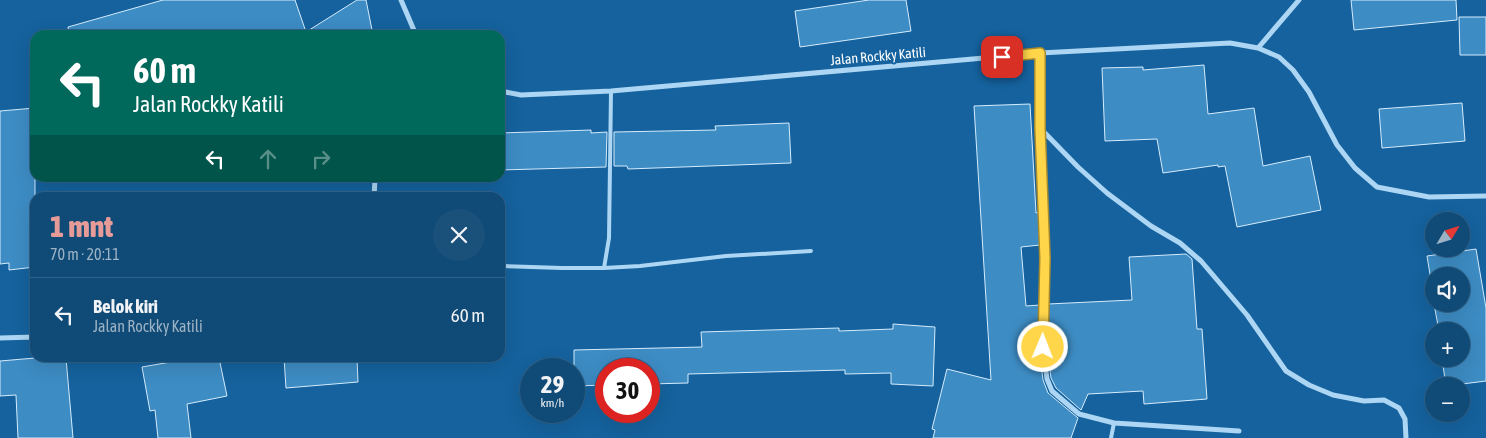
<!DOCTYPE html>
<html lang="id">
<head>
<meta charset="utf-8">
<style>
  body { margin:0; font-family:"Asap Condensed",sans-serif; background:#19517b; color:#f1f3f6; height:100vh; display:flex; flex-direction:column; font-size:19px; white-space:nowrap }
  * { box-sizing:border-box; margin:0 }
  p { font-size:16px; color:#9cb3c5 }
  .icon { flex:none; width:28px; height:28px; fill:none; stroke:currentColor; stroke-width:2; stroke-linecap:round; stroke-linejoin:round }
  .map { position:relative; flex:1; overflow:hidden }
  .panel { position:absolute; left:30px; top:192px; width:475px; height:170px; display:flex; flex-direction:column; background:#104a76; border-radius:15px; box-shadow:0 5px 20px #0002,0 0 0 1px #306288 }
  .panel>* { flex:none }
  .hud { position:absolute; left:30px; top:30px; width:475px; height:152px; border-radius:15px; box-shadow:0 5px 20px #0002,0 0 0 1px #306288; background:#00695c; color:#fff; overflow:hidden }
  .needle { width:32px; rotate:52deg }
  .buttons { position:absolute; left:1425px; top:212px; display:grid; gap:10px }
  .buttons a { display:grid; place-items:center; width:45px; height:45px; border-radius:50%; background:#104a76; box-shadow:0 5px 20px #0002,0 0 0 1px #306288; font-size:25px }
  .speed { position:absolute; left:520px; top:358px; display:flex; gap:10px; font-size:25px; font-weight:700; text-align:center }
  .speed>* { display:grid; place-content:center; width:65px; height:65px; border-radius:50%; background:#104a76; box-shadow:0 5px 20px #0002,0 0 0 1px #306288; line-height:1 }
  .speed small { font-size:12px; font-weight:400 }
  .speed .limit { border:8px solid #d22; background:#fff; color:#111 }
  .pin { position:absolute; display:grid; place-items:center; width:42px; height:42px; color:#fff; margin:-21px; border-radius:10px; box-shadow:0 2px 8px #0006 }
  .me { position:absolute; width:55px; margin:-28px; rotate:1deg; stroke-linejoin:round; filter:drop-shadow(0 0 4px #0008) }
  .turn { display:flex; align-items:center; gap:18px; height:105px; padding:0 20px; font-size:22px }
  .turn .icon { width:65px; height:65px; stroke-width:2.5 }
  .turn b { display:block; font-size:35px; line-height:42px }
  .lanes { display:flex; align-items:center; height:48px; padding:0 20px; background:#0003; justify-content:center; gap:25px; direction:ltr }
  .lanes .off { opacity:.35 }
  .round { display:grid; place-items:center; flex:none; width:52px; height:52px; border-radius:26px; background:#19517b }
  .head { display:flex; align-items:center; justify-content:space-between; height:85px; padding:0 20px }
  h1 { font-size:30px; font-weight:800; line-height:38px; color:#e69b98 }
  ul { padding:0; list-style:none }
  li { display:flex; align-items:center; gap:15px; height:75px; padding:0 20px; border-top:1px solid #306288 }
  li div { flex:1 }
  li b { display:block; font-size:19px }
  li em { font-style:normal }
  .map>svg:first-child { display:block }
  .building { fill:#3d8cc4; stroke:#d5ecfd }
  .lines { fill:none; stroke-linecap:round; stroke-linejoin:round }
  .lane { stroke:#acd6f3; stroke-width:4 }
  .street { stroke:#acd6f3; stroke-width:5 }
  .route-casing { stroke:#a68a30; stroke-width:12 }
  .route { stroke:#ffd54a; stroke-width:9 }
  .labels { text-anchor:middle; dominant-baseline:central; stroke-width:4; stroke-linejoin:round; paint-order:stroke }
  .street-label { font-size:14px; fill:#fff; stroke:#15629e }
</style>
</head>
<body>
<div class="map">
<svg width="1486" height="438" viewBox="0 0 1486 438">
  <rect width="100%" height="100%" fill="#15629e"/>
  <path class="building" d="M163 0H295L306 32 357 0H366L373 35H69L68 27Z
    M869 0H906L911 31 800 47 795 11Z
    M1351 0H1456L1457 20 1354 30Z
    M1459 17H1486V55H1460Z
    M1204 65 1208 114 1254 108 1263 166 1310 156 1321 210 1237 227 1225 166 1218 167V165L1163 173 1157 139 1105 141 1102 68 1143 67V70Z
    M1462 103 1465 141 1382 148 1379 109Z
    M1030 104 1036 213 1039 212 1040 245 1021 247 1026 306 1040 305 1039 348 1043 380 1048 393 1078 418 1071 438H933L935 430 932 429 947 369 991 380 974 106Z
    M35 108V267L9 270V263L0 264V111Z
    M789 123 791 163 628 169 627 166H614V132L716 130 715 126Z
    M591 130V133L607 132 606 167 500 170V133Z
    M1476 249 1486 308V381L1446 386 1442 359H1461V331H1439L1434 304H1461V276H1434V299L1427 256Z
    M1186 254 1192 259 1197 329H1202L1207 399 1144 404 1143 391 1088 394 1081 410 1056 388 1051 378 1047 347 1048 304 1132 300 1129 257Z
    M893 324 935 327 933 386 891 384V373L845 374V370L688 374V383L649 384V369H606V385L574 386V350L702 347 701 332 839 328V331L893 329Z
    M35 358H66L73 438H18L16 395 0 396V361Z
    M194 358H219L227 396 187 404 191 438H158L155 410 150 411 142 367Z
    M284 358H357L358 382 286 388Z"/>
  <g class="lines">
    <path class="lane" d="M611 91 609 238 604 268 640 266 726 256 811 251
      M500 266 562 268H604
      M1111 438 1114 423"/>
    <path class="street" d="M401 0 416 35
      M1258 48 1299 0
      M1040 53V128L1078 167 1107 193 1151 226 1180 243 1201 261 1247 315 1286 371 1309 385 1333 395 1364 401 1384 400 1399 408 1405 419 1406 438
      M500 91 521 95 611 91 1040 53 1230 43 1258 48 1279 57 1293 70 1309 92 1337 145 1355 168 1377 187 1429 197 1486 196
      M1040 129 1045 258 1043 347 1047 379 1052 391 1079 414 1114 423 1239 431
      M374 198 375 178
      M0 338 35 337"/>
  </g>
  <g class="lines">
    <defs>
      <path id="route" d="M1002 57 1040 53V128L1045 258 1043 347"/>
    </defs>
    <use href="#route" class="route-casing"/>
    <use href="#route" class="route"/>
  </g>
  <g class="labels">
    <g class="street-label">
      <text transform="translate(878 56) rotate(-5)">Jalan Rockky Katili</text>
    </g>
  </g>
</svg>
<div class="buttons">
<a><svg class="needle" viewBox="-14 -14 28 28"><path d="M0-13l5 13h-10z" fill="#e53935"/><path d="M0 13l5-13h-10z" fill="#9cb3c5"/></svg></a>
<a><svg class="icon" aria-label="sound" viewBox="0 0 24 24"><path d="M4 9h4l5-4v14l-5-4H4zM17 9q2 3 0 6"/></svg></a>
<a>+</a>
<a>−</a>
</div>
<div class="speed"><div>29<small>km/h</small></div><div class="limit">30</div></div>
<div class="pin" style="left:1002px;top:57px;background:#d93025"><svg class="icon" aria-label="arrive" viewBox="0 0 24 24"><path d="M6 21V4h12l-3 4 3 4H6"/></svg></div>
<svg class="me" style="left:1043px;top:347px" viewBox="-20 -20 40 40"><circle r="17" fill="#ffd54a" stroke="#fff" stroke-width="3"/><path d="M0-11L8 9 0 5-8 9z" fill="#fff"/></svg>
<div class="hud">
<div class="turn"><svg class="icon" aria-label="left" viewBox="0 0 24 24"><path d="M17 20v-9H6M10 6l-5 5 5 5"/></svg><div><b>60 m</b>Jalan Rockky Katili</div></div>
<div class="lanes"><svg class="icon" aria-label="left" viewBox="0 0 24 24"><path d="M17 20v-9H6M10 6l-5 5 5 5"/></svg><svg class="icon off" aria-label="ahead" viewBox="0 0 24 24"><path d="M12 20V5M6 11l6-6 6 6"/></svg><svg class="icon off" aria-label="right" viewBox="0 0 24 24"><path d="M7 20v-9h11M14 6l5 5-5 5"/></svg></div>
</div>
<section class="panel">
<div class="head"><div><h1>1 mnt</h1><p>70 m · 20:11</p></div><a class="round"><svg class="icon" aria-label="close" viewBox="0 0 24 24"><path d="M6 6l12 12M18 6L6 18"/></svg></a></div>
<ul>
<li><svg class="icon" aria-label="left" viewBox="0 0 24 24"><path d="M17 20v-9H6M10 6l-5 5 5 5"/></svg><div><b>Belok kiri</b><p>Jalan Rockky Katili</p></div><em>60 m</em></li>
</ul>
</section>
</div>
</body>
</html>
